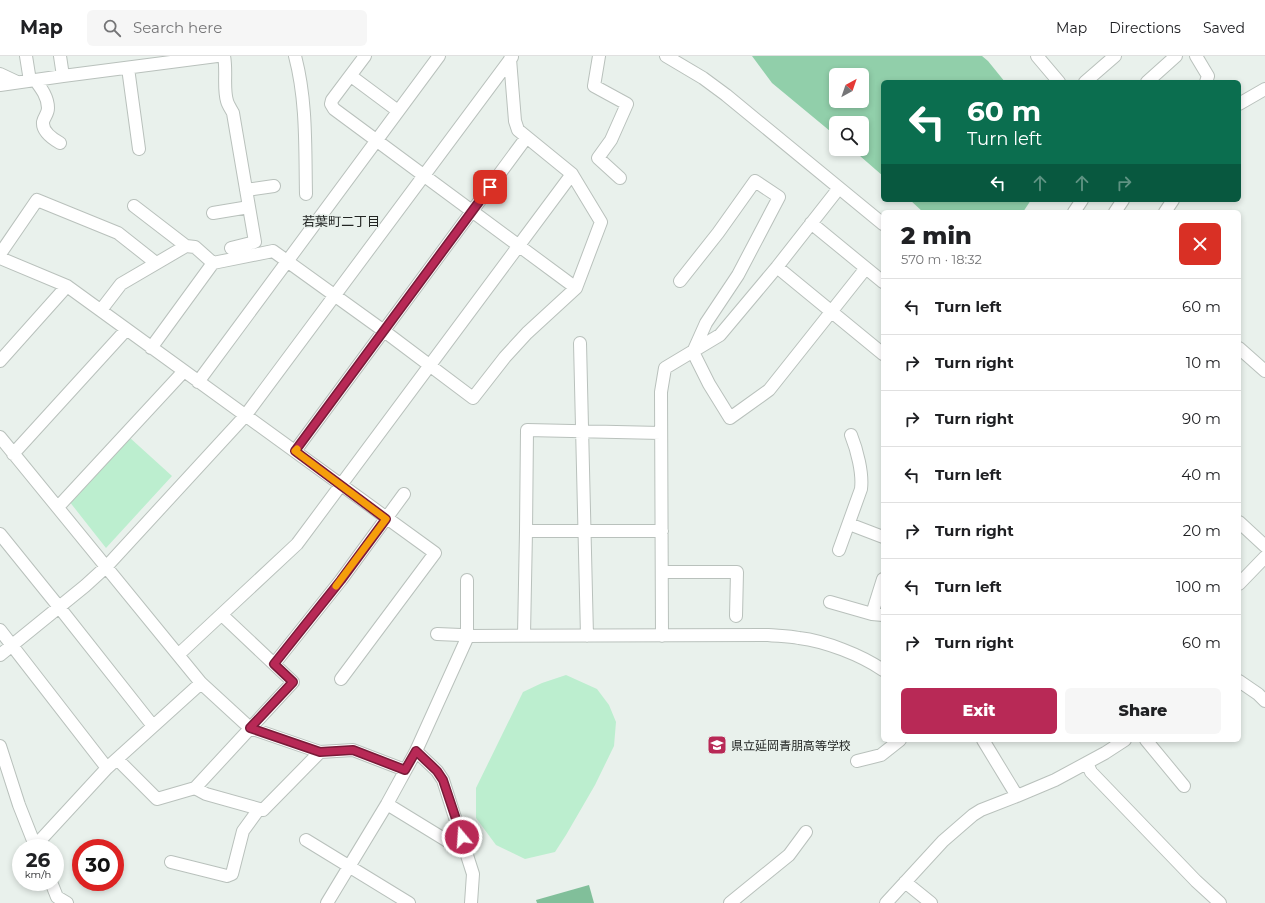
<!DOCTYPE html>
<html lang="en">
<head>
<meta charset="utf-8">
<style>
  body { margin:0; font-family:Montserrat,"Noto Sans JP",sans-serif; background:#f6f6f6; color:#202124; height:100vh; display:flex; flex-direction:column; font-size:15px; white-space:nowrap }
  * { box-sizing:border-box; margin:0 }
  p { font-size:13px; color:#757577 }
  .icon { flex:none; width:22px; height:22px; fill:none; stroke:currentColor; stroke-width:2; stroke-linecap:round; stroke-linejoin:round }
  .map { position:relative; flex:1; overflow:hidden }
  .details { position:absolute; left:881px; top:154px; width:360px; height:532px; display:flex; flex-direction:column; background:#fff; border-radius:6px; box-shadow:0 2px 6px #0003 }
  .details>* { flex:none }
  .guide { position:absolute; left:881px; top:24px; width:360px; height:122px; border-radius:6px; box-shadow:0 2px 6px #0003; background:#0b6e4f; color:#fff; overflow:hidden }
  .needle { width:26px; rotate:40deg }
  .controls { position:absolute; left:829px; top:12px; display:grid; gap:8px }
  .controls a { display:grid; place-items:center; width:40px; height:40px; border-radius:6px; background:#fff; box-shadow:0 2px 6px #0003; font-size:20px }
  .speed { position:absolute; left:12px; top:783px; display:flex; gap:8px; font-size:20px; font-weight:700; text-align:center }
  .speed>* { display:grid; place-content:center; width:52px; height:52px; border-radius:50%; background:#fff; box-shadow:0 2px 6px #0003; line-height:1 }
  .speed small { font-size:10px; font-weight:400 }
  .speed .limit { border:6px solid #d22; background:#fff; color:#111 }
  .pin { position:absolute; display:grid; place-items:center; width:34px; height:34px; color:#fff; margin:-17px; border-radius:8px; box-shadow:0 2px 6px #0006 }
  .me { position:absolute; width:44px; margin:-22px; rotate:342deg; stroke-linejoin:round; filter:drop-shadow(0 0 3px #0008) }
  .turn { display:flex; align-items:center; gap:14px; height:84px; padding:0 20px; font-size:18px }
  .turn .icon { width:52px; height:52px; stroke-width:2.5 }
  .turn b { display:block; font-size:28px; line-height:34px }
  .lanes { display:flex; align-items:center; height:38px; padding:0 20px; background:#0003; justify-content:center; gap:20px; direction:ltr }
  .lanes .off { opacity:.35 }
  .round { display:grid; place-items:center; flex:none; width:42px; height:42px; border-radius:6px; background:#f6f6f6 }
  .overview { display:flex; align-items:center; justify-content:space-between; height:68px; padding:0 20px }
  h1 { font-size:24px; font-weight:800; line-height:30px }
  .button { display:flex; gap:8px; margin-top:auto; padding:8px 20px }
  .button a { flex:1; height:46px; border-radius:6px; background:#b82956; color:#fff; font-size:16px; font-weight:800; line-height:46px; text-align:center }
  .button a+a { background:#f6f6f6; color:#202124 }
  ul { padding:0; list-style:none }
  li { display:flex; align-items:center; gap:12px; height:56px; padding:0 20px; border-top:1px solid #e0e0e0 }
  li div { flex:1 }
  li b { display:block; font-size:15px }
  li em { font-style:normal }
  header { display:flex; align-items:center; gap:24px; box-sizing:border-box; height:56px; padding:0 20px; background:#fff; border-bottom:1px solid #e0e0e0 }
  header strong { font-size:19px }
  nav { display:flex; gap:22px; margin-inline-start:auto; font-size:14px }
  .search { width:280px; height:36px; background:#f6f6f6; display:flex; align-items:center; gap:10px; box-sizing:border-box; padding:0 14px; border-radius:6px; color:#757577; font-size:15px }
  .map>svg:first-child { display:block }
  .green { fill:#bceecf }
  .forest { fill:#91cfaa; fill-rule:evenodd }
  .water { fill:#81bf9a }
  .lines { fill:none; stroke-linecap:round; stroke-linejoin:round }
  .minor-casing { stroke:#b9c1bc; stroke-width:14 }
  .minor { stroke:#fff; stroke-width:12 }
  .route-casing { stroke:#781b38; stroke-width:10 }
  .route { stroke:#b82956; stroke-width:7 }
  .slow { stroke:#f59e0b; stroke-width:7 }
  .labels { text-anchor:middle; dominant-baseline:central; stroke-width:3; stroke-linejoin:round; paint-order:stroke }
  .poi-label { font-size:12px; fill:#222523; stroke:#e9f1ec; text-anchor:start }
  .neighbourhood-label { font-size:13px; fill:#222523; stroke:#e9f1ec }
</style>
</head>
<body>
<header>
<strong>Map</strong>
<div class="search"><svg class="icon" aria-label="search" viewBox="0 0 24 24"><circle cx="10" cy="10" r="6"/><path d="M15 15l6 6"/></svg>Search here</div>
<nav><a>Map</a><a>Directions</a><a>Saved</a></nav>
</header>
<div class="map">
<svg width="1265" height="847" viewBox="0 0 1265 847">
  <rect width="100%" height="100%" fill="#e9f1ec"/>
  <path class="green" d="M129 381 172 420 106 492 69 445Z
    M566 619 597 633 609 649 616 666 614 690 595 729 566 779 555 796 525 803 496 789 476 762V732L523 636 542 627Z"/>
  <path class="forest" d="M752 0H982L988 5 1005 26H883V120L852 93H862V67H836V80L772 27ZM836 19H862V45H836Z
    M910 144H1031L1023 156H923Z"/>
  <path class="water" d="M589 829 594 847H537L536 844Z"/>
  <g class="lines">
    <defs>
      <path id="minor" d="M26 0 30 25
        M60 0 63 20
        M224 0C227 15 223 31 227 45 228 49 231 53 233 57L255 186 231 192
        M295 0C307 45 305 93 306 138
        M365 0 332 44 331 48 334 53 576 232
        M599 0 594 30 627 48 611 84 598 102 620 122
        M666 0 703 22 726 39 883 168
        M1037 0 1059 26
        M1196 0 1208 20 1206 26
        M128 12 139 93
        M0 18 17 26
        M355 23 398 55
        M35 24C41 32 48 41 48 52 48 58 44 61 43 66 42 76 53 83 60 87
        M1085 26 1115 0
        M1147 26 1176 0
        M0 29 63 20 217 0
        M1239 48 1265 33
        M246 134 274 130
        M134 150 186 190
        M1074 156 1082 144
        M1115 156 1123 144
        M1165 156 1173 144
        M213 157 249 151
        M811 167 883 226
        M0 198 37 144 118 177 156 207
        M0 202 67 230 435 497 341 623
        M777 211 883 298
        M680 225 718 177 755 125 779 141 738 219 706 267 693 296 709 328 730 362 769 334 866 212
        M101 254 121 228 186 190 195 191 213 207 273 195 384 275 473 342 505 301 527 277 576 232 601 166 572 118 518 74 515 65 510 3
        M580 287 587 580
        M151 292 213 207
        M1239 292 1265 315
        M0 305 67 230
        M198 326 439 0
        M661 377 527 374 526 475H662
        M0 381 201 627 250 672 320 696 353 694 405 714
        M295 395 526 82
        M13 398 126 274
        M58 451 184 315
        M1239 466 1265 490
        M849 468 883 481
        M0 478 59 551 153 670
        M839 494 861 433C863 417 857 394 851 379
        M662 516H737L736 560
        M1239 528 1265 501
        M830 546 872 558 883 559
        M872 558 883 523
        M0 574 107 712
        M437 578 461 579 468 580 467 575V524
        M524 579 526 475
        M662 580 661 336 665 312 720 279 777 211 839 132
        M0 599 85 530 107 510 245 360 512 1
        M178 599 297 488 572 118
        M274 608 341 524 404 438
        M1239 625 1258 638 1265 645
        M1146 684 1184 730
        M0 690 19 749 36 792
        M117 703 157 743 195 732 206 738 263 754 320 696
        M857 705 881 699 900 684
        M1087 707 1091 716 1196 825 1220 847
        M195 732 293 626 222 559
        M1017 740 1055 724 1105 697 1125 684
        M387 748 449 786 462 781
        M306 784 409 847
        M35 790 107 712 201 627
        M171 806 227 820 232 818 243 775 259 753
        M51 826 57 841 67 847
        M905 826 931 847
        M327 847 387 748 416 695
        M471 847 473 818 443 724 437 715 416 695 468 580 768 579C778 580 789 580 799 582 825 585 861 599 883 614
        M730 847 789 799 806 776
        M886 847 943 785 973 759 981 754 1017 740 983 684"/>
    </defs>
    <use href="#minor" class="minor-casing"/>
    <use href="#minor" class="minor"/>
  </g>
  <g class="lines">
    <defs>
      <path id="route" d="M462 781 443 724 437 715 416 695 405 714 353 694 320 696 250 672 293 626 274 608 341 524 386 463 295 395 490 131"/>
    </defs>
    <use href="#route" class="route-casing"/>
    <use href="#route" class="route"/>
    <path class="slow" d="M297 393 295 395 386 463 336 530"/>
  </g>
  <defs>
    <symbol id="school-square" viewBox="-11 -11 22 22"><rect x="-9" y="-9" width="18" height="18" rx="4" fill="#b82956" stroke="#e9f1ec"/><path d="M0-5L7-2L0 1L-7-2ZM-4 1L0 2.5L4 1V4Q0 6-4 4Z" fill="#fff"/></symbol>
  </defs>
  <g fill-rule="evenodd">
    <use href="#school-square" x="706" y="678" width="22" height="22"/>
  </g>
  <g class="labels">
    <g class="poi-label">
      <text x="731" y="689">県立延岡青朋高等学校</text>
    </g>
    <g class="neighbourhood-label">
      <text x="341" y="165">若葉町二丁目</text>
    </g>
  </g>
</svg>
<div class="controls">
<a><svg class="needle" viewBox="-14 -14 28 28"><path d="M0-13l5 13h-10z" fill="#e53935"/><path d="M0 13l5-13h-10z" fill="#757577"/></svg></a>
<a><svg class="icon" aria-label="search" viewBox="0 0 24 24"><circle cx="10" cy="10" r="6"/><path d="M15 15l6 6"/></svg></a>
</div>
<div class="speed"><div>26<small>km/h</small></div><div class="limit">30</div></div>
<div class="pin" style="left:490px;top:131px;background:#d93025"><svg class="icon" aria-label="arrive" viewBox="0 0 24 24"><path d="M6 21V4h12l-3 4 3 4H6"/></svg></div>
<svg class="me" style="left:462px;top:781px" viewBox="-20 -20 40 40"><circle r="17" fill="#b82956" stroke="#fff" stroke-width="3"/><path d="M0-11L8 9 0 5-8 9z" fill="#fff"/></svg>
<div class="guide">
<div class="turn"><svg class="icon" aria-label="left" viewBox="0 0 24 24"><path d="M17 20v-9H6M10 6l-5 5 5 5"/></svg><div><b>60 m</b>Turn left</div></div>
<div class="lanes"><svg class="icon" aria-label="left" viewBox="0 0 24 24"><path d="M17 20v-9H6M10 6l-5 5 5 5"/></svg><svg class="icon off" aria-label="ahead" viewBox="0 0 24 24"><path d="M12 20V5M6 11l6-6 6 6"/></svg><svg class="icon off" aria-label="ahead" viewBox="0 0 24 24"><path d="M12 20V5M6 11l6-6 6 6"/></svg><svg class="icon off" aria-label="right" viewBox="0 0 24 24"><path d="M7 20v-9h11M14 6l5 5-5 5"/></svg></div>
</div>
<section class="details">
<div class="overview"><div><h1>2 min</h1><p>570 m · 18:32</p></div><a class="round" style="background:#d93025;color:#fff"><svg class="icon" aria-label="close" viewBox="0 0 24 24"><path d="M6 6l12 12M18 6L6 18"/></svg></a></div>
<ul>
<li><svg class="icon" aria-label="left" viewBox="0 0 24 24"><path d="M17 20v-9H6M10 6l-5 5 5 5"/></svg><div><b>Turn left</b></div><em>60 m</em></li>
<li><svg class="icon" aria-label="right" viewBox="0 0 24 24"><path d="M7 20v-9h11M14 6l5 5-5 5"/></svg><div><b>Turn right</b></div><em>10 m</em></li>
<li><svg class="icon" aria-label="right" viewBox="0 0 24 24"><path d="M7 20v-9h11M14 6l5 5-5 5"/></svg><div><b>Turn right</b></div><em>90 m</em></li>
<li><svg class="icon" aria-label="left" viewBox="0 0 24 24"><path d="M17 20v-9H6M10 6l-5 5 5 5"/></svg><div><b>Turn left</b></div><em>40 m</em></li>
<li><svg class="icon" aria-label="right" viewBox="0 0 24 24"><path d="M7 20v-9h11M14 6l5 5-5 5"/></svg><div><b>Turn right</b></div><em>20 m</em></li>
<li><svg class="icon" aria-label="left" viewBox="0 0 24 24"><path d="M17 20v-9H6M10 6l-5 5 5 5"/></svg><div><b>Turn left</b></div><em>100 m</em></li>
<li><svg class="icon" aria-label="right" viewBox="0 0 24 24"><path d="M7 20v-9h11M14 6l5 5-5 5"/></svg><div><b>Turn right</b></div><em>60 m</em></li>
</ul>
<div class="button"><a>Exit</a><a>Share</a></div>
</section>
</div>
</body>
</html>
